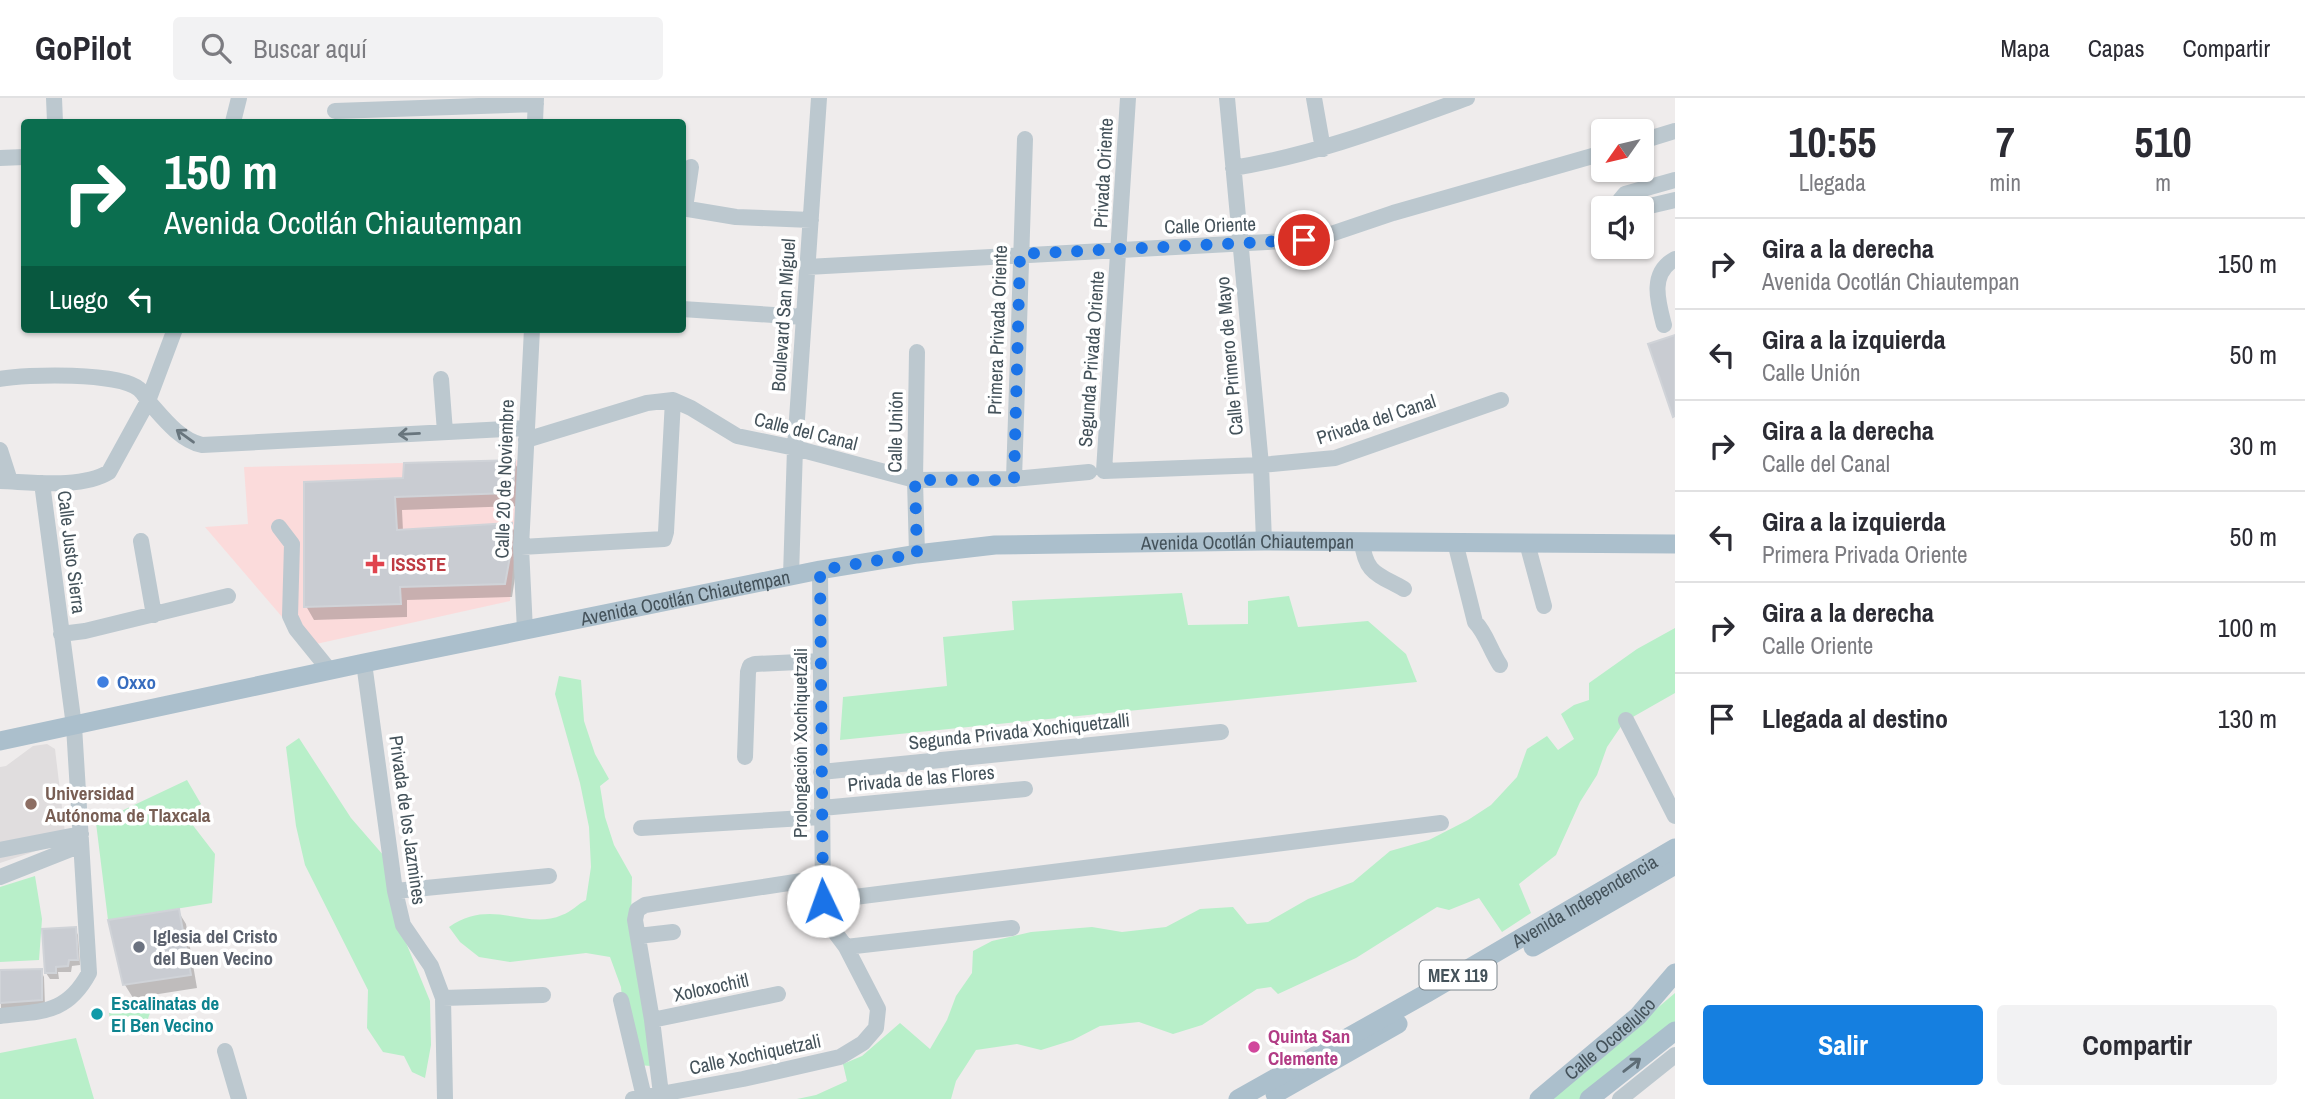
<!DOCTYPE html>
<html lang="es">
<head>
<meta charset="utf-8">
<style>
  body { margin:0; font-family:"Archivo Narrow",sans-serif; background:#f2f2f3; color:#2b2b33; height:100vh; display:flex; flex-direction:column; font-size:26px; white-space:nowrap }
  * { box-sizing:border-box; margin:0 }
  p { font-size:23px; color:#7c7c81 }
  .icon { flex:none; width:38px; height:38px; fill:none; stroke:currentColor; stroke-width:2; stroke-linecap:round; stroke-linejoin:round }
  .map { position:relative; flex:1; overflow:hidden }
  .details { display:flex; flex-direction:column; background:#fff; width:630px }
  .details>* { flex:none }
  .guide { position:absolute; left:21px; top:21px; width:665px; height:214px; border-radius:7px; box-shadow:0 2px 5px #0004; background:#0b6e4f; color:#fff; overflow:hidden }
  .needle { width:46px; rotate:236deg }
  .buttons { position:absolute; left:1591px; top:21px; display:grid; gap:14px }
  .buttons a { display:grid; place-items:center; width:63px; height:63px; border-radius:7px; background:#fff; box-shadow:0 2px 5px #0004; font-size:35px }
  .pin { position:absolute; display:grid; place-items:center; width:60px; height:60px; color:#fff; margin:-30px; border:4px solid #fff; border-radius:50%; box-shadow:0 2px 7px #0007 }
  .me { position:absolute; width:77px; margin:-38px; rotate:357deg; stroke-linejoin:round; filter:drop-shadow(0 0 5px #0008) }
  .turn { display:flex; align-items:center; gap:24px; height:147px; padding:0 28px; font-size:32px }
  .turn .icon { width:91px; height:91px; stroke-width:2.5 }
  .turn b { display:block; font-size:49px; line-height:60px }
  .then { display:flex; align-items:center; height:66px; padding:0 28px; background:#0003; gap:14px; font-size:26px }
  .eta { display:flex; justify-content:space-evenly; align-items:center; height:119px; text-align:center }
  .eta b { font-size:42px; font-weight:700; line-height:49px }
  .action { display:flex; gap:14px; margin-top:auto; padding:14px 28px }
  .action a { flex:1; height:80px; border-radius:7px; background:#157fe0; color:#fff; font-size:28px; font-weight:700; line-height:80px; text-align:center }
  .action a+a { background:#f2f2f3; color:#2b2b33 }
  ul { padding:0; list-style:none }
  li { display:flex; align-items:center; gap:21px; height:91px; padding:0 28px; border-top:2px solid #e1e1e2 }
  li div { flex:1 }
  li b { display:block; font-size:26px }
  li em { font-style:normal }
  header { display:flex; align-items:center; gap:42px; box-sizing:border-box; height:98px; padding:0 35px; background:#fff; border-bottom:2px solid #e1e1e2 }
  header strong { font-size:33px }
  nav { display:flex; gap:38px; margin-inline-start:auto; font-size:24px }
  .search { width:490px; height:63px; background:#f2f2f3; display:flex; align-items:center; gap:18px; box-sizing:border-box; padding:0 24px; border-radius:7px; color:#7c7c81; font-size:26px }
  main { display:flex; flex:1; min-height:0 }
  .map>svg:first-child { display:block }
  .education { fill:#e0ddde }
  .medical { fill:#fbdbdb }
  .green { fill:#b8efc9 }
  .shadow { fill:#0003 }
  .building { fill:#c9ccd2; stroke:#d0d3d8; stroke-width:2 }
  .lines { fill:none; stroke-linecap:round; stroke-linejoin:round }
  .minor { stroke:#bcc8cf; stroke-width:16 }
  .major { stroke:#abbfcc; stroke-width:19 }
  .oneway { stroke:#68757d }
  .oneway2 { stroke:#5e6d76 }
  .route { stroke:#1a73e8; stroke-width:12; stroke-dasharray:0 21.6 }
  .health-dot { fill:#e0444e; stroke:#fff; stroke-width:2.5 }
  .shop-dot { fill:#3f7fe0; stroke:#fff; stroke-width:2.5 }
  .education-dot { fill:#8d6e63; stroke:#fff; stroke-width:2.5 }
  .worship-dot { fill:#6b7280; stroke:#fff; stroke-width:2.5 }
  .culture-dot { fill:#0f9aa8; stroke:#fff; stroke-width:2.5 }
  .hotel-dot { fill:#d1479c; stroke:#fff; stroke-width:2.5 }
  .labels { text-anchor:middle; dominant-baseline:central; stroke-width:7; stroke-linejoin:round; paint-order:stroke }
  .shield { fill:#fff; stroke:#7c868c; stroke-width:2 }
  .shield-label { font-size:18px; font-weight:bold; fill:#44525a }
  .street-label { font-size:19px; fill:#44525a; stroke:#fff }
  .health-label { font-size:19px; font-weight:bold; fill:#be3a42; stroke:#fff; text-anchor:start }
  .shop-label { font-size:19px; font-weight:bold; fill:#366cbe; stroke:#fff; text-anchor:start }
  .education-label { font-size:19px; font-weight:bold; fill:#785e54; stroke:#fff; text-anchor:start }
  .worship-label { font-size:19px; font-weight:bold; fill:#5b616d; stroke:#fff; text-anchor:start }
  .culture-label { font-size:19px; font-weight:bold; fill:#0d838f; stroke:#fff; text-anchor:start }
  .hotel-label { font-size:19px; font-weight:bold; fill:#b23c85; stroke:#fff; text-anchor:start }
</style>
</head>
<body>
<header>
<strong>GoPilot</strong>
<div class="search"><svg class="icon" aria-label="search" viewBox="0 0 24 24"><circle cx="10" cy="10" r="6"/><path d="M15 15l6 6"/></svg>Buscar aquí</div>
<nav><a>Mapa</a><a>Capas</a><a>Compartir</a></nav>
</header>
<main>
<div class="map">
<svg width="1675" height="1001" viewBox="0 0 1675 1001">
  <rect width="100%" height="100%" fill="#efecec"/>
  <path class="education" d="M47 646 55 651 66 743 0 765V669L6 668 33 648Z"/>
  <path class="medical" d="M523 362 510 503 307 548 205 429 248 426 244 369Z"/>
  <path class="green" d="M1182 495 1188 527 1248 526V503L1289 498 1298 529 1368 523 1406 556 1417 584 840 642 843 599 947 588 943 539 1014 532 1012 503Z
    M1675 530V595L1624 624 1607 649 1597 677 1580 704 1556 757 1519 786 1531 815 1502 834 1479 800 1449 812 1437 809 1356 860 1278 896 1271 889 1257 891 1202 927 1173 936 1139 924 1100 928 1073 942 1041 952 1017 946 976 952 956 983 951 1001H797L816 997 847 983 843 966 862 958 900 925 930 951 947 922 956 898 972 875 973 853 992 843 1031 834 1092 829 1122 834 1166 829 1200 811 1233 809 1247 826 1268 824 1308 801 1353 784 1390 753 1429 742 1468 722 1491 707 1517 679 1527 651 1547 638 1558 652 1574 641 1561 616 1574 607 1589 602V585L1637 551Z
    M559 578 581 582 584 623 595 656 609 681 600 688 605 719 614 747 632 779 631 821 651 968 638 967 626 947 621 889 610 859 586 855 510 864 479 859 460 844 449 829C492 799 526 833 562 817 571 814 578 806 586 802L591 769 589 729 580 685 555 596Z
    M299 640 351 720 384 758 395 818 430 903 431 947 425 980 412 974 404 958 383 954 367 930 368 892 305 767 296 728 286 649Z
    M187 682 201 706 185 717 215 756 212 805 108 822 96 725Z
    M35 778 42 821 39 862 0 864V789Z
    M1675 895V927L1580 1001H1551Z
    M109 915H150L143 935H116L111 927Z
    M76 940 94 1001H0V955Z"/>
  <path class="shadow" d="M514 364 522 377 520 408 402 412 403 433 511 427 518 440 517 467 512 499 407 502V519L314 522 306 508 405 382Z
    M178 813 186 826 197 890 133 900 125 887Z
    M75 831 78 837 80 867 72 868 71 874H58L59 881H50L46 875Z
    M0 873H41L44 879 45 908 1 911Z"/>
  <path class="building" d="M1675 237V318L1673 319 1648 246Z
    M515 362 513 395 395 399 397 432 512 425 511 453 505 486 400 489 401 506 304 509V384L403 380 404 365Z
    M179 811 191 877 123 887 108 822Z
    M76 829 78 862H69L68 868 56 869V875H45L42 831Z
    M42 871V902L0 905V872Z"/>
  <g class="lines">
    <path class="minor" d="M54 0 55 24
      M1128 0 1104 373 1261 367 1335 360 1501 302
      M1227 0 1261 367 1264 443
      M1314 0 1323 51
      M335 13 536 6
      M233 24 239 0
      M535 24 536 0
      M1642 43 1675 33
      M0 60 24 59
      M1233 70C1315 57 1390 28 1467 0
      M682 110 736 119 811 122
      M685 110 691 69
      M1623 110 1620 102 1625 96 1675 82
      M1641 110 1675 102
      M807 169 1304 142 1328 137 1393 115 1603 55
      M682 211 804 219
      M1664 227C1658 204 1649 175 1675 161
      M0 281C26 276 120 274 139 291 143 294 146 300 149 304 164 321 180 342 202 347L526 330
      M441 281 445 334
      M526 342 647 305 673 302 691 310 737 338 795 350 915 382 1014 381 1089 374
      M0 352 10 383
      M1014 381 1025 41
      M0 383C31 384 82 391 109 374L148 303 175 231
      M279 429 292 446 290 518 296 531 330 573
      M141 443 154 517
      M1362 443C1365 476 1378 476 1404 491
      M1455 444 1475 524C1486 535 1490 552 1500 567
      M1527 445 1544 508
      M521 449 664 441 666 434 673 302
      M917 456 915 382 917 254
      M791 478 795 350 819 0
      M525 533 521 449 532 231
      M61 536 85 533 228 498
      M364 565 395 793 403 827 431 868 443 900 445 1001
      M1626 622 1675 718
      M745 659 748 574 750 568 755 566 820 563
      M821 674 1221 634
      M822 710 1025 691
      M641 730 821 719
      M0 752 81 736
      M0 779 81 747
      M395 793 549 778
      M823 803 1441 725
      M638 838 673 834
      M846 849 1012 830
      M443 900 543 897
      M621 902 644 999
      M0 918C42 913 67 916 89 875L74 628 42 385
      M652 922 778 896
      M225 953 239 1001
      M661 996 652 922 635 822 637 812 645 807 821 780
      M633 1001 743 981 840 959 863 945 876 930 878 911 846 849 831 829 823 803 820 472
      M1620 1001 1675 957"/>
    <g class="major">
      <path id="s1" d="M0 643 364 565 820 472 917 456 995 447 1264 443 1675 446"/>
      <path d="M1533 849 1675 767"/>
      <path d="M1275 996 1398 926"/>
      <path id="s2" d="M1238 1001 1427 895 1675 750"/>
      <path id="s3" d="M1539 1001 1638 918 1675 875"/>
      <path d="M1589 1001 1675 933"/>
    </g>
  </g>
  <defs><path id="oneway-shaft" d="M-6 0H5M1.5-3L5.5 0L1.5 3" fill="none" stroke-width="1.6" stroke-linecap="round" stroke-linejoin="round" transform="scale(1.75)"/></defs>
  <g class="oneway">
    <use href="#oneway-shaft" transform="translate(409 336) rotate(177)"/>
    <use href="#oneway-shaft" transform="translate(185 338) rotate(-144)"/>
  </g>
  <use class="oneway2" href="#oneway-shaft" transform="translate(1632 967) rotate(-38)"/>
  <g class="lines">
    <path class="route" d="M823 803 820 472 917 456 915 382H1014L1020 156 1304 142"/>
  </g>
  <path class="health-dot" d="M371.5 455.5h7v7h7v7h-7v7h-7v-7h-7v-7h7z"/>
  <circle class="shop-dot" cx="103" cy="584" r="7"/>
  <circle class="education-dot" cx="31" cy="706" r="7"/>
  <circle class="worship-dot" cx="139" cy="849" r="7"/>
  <circle class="culture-dot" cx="97" cy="916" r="7"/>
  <circle class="hotel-dot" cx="1254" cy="949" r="7"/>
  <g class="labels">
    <rect class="shield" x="1419.5" y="862.5" width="77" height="29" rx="5"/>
    <g class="shield-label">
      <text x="1458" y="877">MEX 119</text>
    </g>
    <g class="street-label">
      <text transform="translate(1103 75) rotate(-87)">Privada Oriente</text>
      <text transform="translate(1210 127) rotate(-2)">Calle Oriente</text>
      <text transform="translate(783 217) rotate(-86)">Boulevard San Miguel</text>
      <text transform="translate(997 232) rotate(-88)">Primera Privada Oriente</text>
      <text transform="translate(1229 258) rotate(-95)">Calle Primero de Mayo</text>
      <text transform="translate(1091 261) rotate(-86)">Segunda Privada Oriente</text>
      <text transform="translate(1376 321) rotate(-18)">Privada del Canal</text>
      <text transform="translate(806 333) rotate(14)">Calle del Canal</text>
      <text transform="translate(895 334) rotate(-89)">Calle Unión</text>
      <text transform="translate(504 381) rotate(-88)">Calle 20 de Noviembre</text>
      <text stroke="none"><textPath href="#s1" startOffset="1267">Avenida Ocotlán Chiautempan</textPath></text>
      <text transform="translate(72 454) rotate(83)">Calle Justo Sierra</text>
      <text stroke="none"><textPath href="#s1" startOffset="700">Avenida Ocotlán Chiautempan</textPath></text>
      <text transform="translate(1019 633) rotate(-6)">Segunda Privada Xochiquetzalli</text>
      <text transform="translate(800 645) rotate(-90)">Prolongación Xochiquetzali</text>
      <text transform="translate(921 680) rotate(-5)">Privada de las Flores</text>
      <text transform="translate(408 722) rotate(82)">Privada de los Jazmines</text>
      <text stroke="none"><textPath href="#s2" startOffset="399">Avenida Independencia</textPath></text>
      <text transform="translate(711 889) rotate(-12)">Xoloxochitl</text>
      <text stroke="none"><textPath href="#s3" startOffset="93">Calle Ocotelulco</textPath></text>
      <text transform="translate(755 956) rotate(-12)">Calle Xochiquetzali</text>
    </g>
    <g class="health-label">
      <text x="391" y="466">ISSSTE</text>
    </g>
    <g class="shop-label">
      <text x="117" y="584">Oxxo</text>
    </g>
    <g class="education-label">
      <text x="45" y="695">Universidad<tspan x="45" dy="22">Autónoma de Tlaxcala</tspan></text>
    </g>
    <g class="worship-label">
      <text x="153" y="838">Iglesia del Cristo<tspan x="153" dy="22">del Buen Vecino</tspan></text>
    </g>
    <g class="culture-label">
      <text x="111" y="905">Escalinatas de<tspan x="111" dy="22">El Ben Vecino</tspan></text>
    </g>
    <g class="hotel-label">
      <text x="1268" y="938">Quinta San<tspan x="1268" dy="22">Clemente</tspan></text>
    </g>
  </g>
</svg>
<div class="buttons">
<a><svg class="needle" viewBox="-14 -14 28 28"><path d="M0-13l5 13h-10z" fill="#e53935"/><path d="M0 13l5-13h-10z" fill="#7c7c81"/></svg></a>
<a><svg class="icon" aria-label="sound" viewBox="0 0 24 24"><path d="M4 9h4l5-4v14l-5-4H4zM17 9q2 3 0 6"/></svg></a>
</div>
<div class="pin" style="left:1304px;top:142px;background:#d93025"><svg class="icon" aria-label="arrive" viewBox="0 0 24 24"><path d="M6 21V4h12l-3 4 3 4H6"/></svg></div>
<svg class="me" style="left:823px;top:803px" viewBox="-20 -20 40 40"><circle r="19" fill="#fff"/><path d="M0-13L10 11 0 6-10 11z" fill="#1a73e8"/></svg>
<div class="guide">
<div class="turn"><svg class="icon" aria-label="right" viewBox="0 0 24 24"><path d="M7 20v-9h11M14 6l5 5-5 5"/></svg><div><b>150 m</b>Avenida Ocotlán Chiautempan</div></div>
<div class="then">Luego<svg class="icon" aria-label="left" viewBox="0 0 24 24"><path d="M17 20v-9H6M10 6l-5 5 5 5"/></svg></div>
</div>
</div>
<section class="details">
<div class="eta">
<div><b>10:55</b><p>Llegada</p></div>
<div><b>7</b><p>min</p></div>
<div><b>510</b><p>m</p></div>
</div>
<ul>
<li><svg class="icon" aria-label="right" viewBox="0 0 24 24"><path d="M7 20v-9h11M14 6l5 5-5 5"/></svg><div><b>Gira a la derecha</b><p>Avenida Ocotlán Chiautempan</p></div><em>150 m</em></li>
<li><svg class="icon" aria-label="left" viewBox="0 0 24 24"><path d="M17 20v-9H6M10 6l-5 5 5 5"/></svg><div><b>Gira a la izquierda</b><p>Calle Unión</p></div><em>50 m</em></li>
<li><svg class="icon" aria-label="right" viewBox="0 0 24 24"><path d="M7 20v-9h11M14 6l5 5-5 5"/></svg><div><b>Gira a la derecha</b><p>Calle del Canal</p></div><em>30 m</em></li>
<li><svg class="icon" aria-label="left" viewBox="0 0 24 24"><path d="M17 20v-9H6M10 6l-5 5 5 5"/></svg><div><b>Gira a la izquierda</b><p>Primera Privada Oriente</p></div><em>50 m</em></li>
<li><svg class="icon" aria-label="right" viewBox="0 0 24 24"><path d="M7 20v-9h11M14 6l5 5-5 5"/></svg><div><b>Gira a la derecha</b><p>Calle Oriente</p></div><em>100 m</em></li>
<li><svg class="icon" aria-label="arrive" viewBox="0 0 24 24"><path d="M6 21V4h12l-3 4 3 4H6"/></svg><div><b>Llegada al destino</b></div><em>130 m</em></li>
</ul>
<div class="action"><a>Salir</a><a>Compartir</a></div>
</section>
</main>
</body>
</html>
